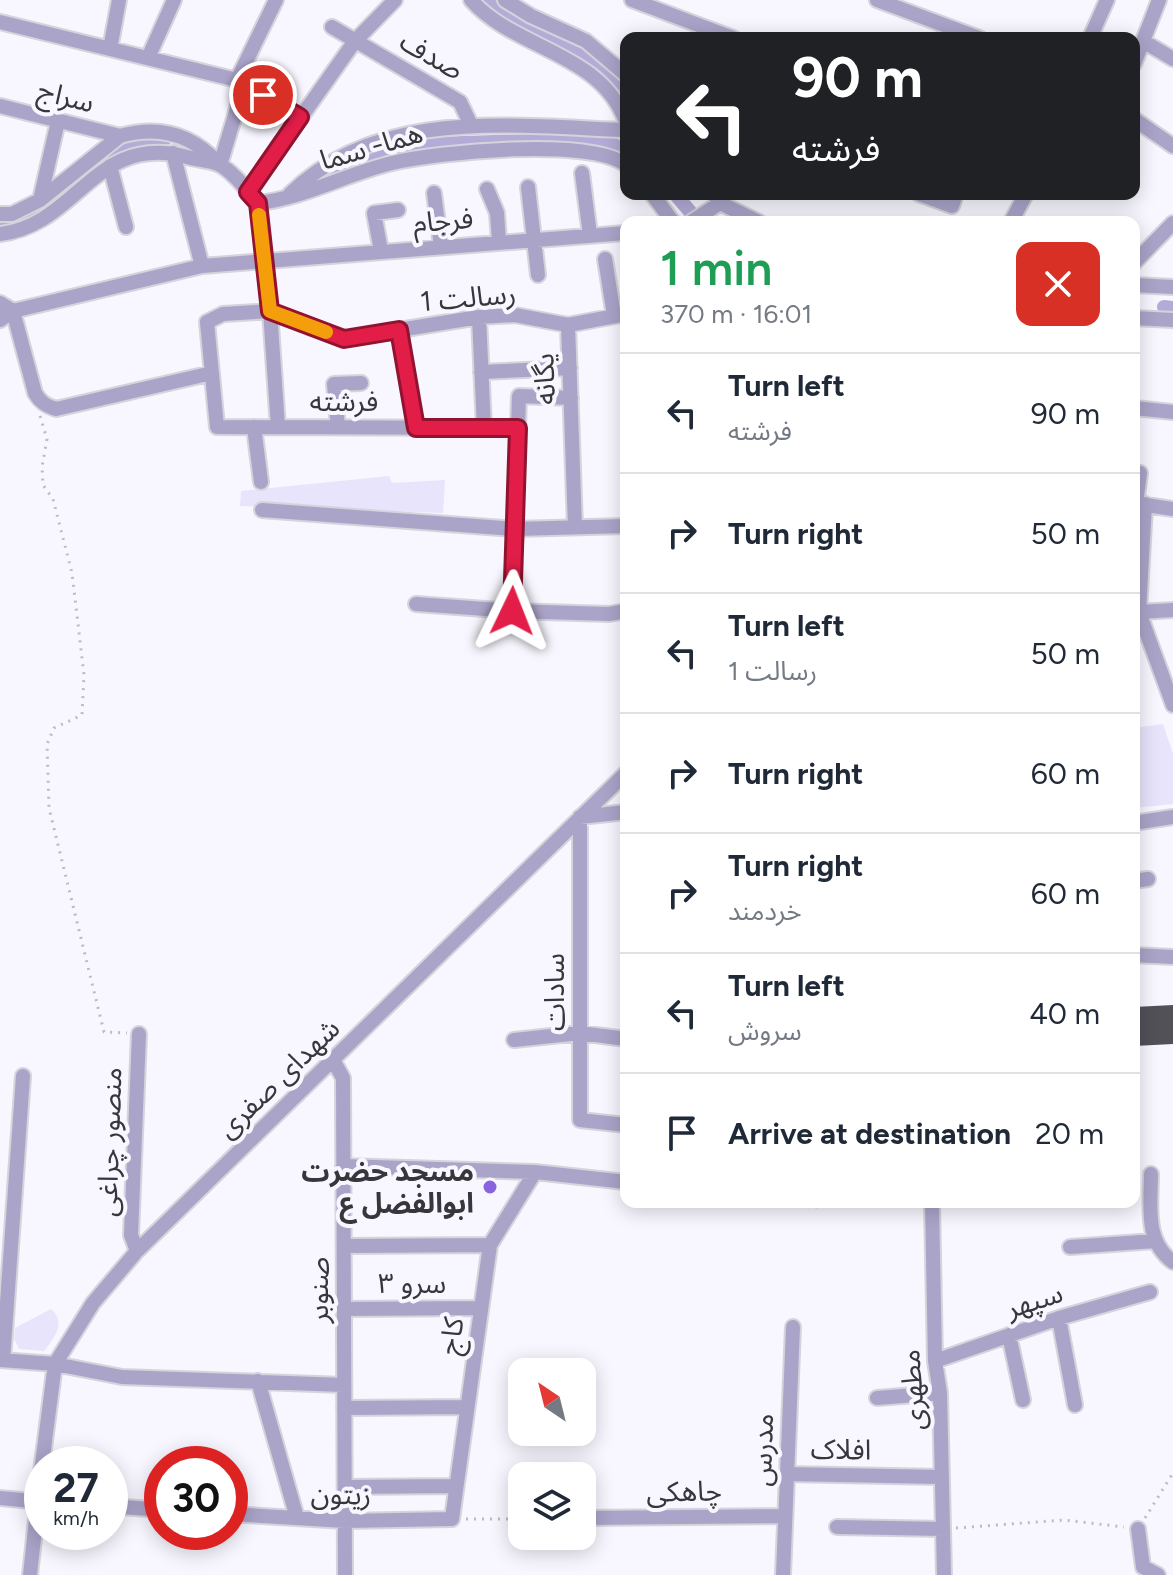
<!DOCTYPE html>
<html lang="en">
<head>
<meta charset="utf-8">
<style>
  body { margin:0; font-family:Figtree,"Noto Sans Arabic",sans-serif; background:#f6f6f7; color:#1f2937; height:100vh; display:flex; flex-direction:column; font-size:30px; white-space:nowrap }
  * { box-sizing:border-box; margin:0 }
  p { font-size:26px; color:#747a83 }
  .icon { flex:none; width:44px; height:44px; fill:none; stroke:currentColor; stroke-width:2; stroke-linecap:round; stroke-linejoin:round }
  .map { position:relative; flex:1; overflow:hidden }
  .drawer { position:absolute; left:620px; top:216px; width:520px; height:992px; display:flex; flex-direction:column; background:#fff; border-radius:16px; box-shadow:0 4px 20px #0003 }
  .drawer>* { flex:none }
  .hud { position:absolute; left:620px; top:32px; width:520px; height:168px; border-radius:16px; box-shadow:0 4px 20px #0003; background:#202124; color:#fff; overflow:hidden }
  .needle { width:52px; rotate:325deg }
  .fabs { position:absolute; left:508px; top:1358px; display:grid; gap:16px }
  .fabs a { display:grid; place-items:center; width:88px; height:88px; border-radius:16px; background:#fff; box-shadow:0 4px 20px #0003; font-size:40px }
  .speed { position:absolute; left:24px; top:1446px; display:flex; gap:16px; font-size:40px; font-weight:700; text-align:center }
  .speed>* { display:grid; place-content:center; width:104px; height:104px; border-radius:50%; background:#fff; box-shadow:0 4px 20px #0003; line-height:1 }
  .speed small { font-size:20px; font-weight:400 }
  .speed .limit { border:12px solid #d22; background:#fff; color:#111 }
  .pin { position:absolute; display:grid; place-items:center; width:68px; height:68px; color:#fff; margin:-34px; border:4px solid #fff; border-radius:50%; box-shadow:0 2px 8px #0007 }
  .me { position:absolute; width:88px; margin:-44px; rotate:2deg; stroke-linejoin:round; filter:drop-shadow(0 0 6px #0008) }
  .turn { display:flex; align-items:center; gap:28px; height:168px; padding:0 40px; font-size:36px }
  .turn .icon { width:104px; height:104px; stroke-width:2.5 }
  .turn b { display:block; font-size:56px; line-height:68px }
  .round { display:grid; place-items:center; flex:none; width:84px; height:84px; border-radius:16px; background:#f6f6f7 }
  .summary { display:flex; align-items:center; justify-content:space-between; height:136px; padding:0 40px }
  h1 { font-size:48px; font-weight:600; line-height:60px; color:#1e9e55 }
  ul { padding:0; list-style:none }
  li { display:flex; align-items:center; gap:24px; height:120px; padding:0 40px; border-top:2px solid #e0e1e3 }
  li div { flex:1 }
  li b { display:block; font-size:30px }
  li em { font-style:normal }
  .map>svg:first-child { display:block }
  .green { fill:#e8e4fc }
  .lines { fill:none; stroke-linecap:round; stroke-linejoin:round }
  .canal { stroke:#b4acd6; stroke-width:14 }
  .building { fill:#525158 }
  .minor-casing { stroke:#d5d3db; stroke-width:18 }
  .path { stroke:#bdbbc2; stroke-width:3; stroke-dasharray:2 6; stroke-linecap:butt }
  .minor { stroke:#aba4c9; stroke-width:14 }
  .route-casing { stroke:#92132f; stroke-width:20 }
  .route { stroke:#e11d48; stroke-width:14 }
  .slow { stroke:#f59e0b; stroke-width:14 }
  .poi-dot { fill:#8864df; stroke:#f8f6fe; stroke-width:3 }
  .labels { text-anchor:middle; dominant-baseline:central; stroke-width:8; stroke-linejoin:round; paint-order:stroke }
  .street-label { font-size:28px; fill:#37363a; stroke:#f8f6fe }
  .poi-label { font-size:28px; font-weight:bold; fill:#37363a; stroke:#f8f6fe; text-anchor:end }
</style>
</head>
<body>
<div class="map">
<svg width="1173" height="1575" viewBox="0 0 1173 1575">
  <rect width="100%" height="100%" fill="#f8f6fe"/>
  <path class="green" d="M389 476 392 483 445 480 443 513 240 506 241 491Z
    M1163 724 1173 754V804L1134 808V728Z
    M51 1309C67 1323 54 1338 44 1351L19 1349 14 1339 15 1328Z"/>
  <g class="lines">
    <path class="canal" d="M484 0 514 19 581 55 626 93
      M311 182 347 166 431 144 563 140 613 145 626 149
      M675 194 699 222
      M0 220C67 216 97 134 166 138
      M1164 307 1173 308"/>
  </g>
  <path class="building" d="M1173 1005V1044L1134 1046V1007Z"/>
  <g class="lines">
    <defs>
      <path id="minor" d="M471 0C515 50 601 52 626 122
        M505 0 531 16 586 41 626 75
        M632 0 733 38
        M877 0 979 38
        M0 22 237 80 300 117
        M332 27 460 102 471 125
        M1090 38 1107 0
        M1143 41 1173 59
        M110 49 119 0
        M148 58 174 0
        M1134 64 1159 0
        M237 80 276 0
        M0 106 120 136
        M1134 119 1173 146
        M173 153 202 266
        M220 165 244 85
        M110 166 126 227
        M582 173 590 235
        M528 187 538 275
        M487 189 497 213 499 241
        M248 192 355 41 395 0
        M434 193 441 246
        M290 194C378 107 513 126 626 130
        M652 194 673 222
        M714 194 720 203 759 222
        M919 194 952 206 956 194
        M40 200 58 121
        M258 203C304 198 346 174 392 163 436 152 591 137 626 165
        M258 203 270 311 278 427
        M0 214H12L40 200 120 136C159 125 192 134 219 164
        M691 222 720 203
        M1011 222 1026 194
        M0 234C78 225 95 132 187 157 197 160 209 160 218 164 232 170 248 191 258 203
        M381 251 374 213 398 210
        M605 259 614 316
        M1134 263 1173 223
        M1134 285 1173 287
        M0 303 13 311 35 393C40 402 46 406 56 409L212 373
        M479 317 484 428
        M1134 318 1173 320
        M0 320 13 311 202 266 626 233
        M568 325 575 527
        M399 330 416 428
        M481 372 570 368
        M1134 408 1173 412
        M254 427 261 482
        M338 427 334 384 361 383
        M518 428 217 427 207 322 223 314 270 311 344 339 479 317 515 315 568 325 626 314
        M1134 503 1173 509
        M1136 503 1140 473
        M1145 504 1139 612 1173 705
        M262 510 515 529 626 526
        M416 604 512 611 609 614 626 611
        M512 611 519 396 571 398
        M1139 612 1173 610
        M626 812 580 817V1120L626 1125
        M1134 823 1173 817
        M1134 881 1148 879
        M1134 955 1173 957
        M514 1040 580 1033 626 1039
        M333 1060 343 1078 345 1575
        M343 1166 535 1172 626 1182
        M1151 1174C1151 1205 1144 1241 1173 1262
        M932 1202 935 1361 940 1393 944 1575
        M344 1246 490 1245
        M1070 1247 1155 1241
        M137 1251 131 1235 139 1034
        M344 1309 481 1308
        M1059 1318 1075 1405
        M1009 1335 1023 1400
        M0 1360 55 1364 122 1377 344 1385
        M3 1360 23 1076
        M935 1361 1059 1318 1150 1292
        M258 1381 297 1518
        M877 1398 940 1393
        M344 1408 467 1407
        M42 1464 55 1364 93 1303 137 1251 626 773
        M787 1474 942 1477
        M345 1487 456 1486
        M0 1498 42 1502
        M110 1506 162 1510
        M230 1514 345 1521 452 1519 490 1245 535 1172
        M582 1518 785 1516
        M837 1527 943 1529
        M1138 1529 1143 1567
        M1143 1567 1158 1575
        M30 1575 42 1464
        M783 1575 793 1327"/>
    </defs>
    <use href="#minor" class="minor-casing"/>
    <path class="path" d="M40 416 47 439 42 467 43 485 53 499 72 573 84 675 82 715 54 728 47 744 49 808 104 1032 127 1033
      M776 1202 812 1207 890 1202
      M1145 1518 1173 1473
      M466 1519H522
      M956 1528 1064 1520 1124 1527"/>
    <use href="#minor" class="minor"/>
  </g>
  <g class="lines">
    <defs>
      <path id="route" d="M263 95 300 117 248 192 258 203 270 311 344 339 399 330 416 428H518L512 611"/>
    </defs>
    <use href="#route" class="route-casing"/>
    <use href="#route" class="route"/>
    <path class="slow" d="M259 215 270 311 326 332"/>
  </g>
  <circle class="poi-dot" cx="490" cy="1187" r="8"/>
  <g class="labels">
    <g class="street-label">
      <text transform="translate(432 55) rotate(30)">صدف</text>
      <text transform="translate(66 96) rotate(14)">سراج</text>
      <text transform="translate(371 146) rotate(-16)">هما- سما</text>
      <text transform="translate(443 220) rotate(-5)">فرجام</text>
      <text transform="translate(468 297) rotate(-5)">رسالت 1</text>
      <text transform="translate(544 379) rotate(-92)">یگانه</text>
      <text x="344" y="401">فرشته</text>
      <text transform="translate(554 992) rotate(-90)">سادات</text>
      <text transform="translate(278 1078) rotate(-44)">شهدای صفری</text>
      <text transform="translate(109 1142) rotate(-88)">منصور چراغی</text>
      <text x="412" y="1283">سرو ۳</text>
      <text transform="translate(318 1290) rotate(-90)">صنوبر</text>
      <text transform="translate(1034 1300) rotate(-18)">سپهر</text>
      <text transform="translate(451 1336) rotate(-82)">کاج</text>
      <text transform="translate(912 1390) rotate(-94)">مطهری</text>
      <text transform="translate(841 1449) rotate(1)">افلاک</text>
      <text transform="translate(762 1450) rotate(-88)">مدرس</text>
      <text transform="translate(684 1491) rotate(-1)">چاهکی</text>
      <text transform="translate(341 1494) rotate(1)">زیتون</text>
    </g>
    <g class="poi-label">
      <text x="474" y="1171">مسجد حضرت<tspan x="474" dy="32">ابوالفضل ع</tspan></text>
    </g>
  </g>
</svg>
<div class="fabs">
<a><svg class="needle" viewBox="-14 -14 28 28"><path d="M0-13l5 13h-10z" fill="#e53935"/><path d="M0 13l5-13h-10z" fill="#747a83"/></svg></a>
<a><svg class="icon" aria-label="layers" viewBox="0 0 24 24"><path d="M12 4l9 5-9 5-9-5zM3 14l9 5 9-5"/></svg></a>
</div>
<div class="speed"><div>27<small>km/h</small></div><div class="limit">30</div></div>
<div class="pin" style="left:263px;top:95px;background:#d93025"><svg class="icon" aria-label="arrive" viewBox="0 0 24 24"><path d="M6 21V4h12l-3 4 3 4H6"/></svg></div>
<svg class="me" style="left:512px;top:611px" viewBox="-20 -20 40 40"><path d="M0-17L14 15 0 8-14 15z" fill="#e11d48" stroke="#fff" stroke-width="4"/></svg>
<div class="hud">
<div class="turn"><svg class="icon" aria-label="left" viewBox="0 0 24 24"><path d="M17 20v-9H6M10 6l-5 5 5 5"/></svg><div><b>90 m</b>فرشته</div></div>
</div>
<section class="drawer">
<div class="summary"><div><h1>1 min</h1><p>370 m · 16:01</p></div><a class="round" style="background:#d93025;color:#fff"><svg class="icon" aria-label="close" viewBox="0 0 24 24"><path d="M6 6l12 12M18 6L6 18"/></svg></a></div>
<ul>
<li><svg class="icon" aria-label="left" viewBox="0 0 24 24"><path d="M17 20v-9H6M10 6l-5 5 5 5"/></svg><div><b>Turn left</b><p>فرشته</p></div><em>90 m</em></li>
<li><svg class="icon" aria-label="right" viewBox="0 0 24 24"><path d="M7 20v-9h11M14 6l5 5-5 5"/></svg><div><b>Turn right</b></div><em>50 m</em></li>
<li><svg class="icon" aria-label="left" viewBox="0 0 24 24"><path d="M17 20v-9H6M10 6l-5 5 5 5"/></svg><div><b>Turn left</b><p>رسالت 1</p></div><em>50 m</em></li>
<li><svg class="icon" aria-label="right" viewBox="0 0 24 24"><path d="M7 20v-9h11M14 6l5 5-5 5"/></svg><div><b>Turn right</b></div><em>60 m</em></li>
<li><svg class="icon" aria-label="right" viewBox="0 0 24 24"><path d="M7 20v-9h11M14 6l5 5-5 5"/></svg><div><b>Turn right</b><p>خردمند</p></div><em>60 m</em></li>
<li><svg class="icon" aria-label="left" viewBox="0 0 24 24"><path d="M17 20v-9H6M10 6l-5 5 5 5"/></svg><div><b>Turn left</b><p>سروش</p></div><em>40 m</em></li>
<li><svg class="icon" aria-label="arrive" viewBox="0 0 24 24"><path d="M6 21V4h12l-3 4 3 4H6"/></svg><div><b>Arrive at destination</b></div><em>20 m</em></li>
</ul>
</section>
</div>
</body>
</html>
